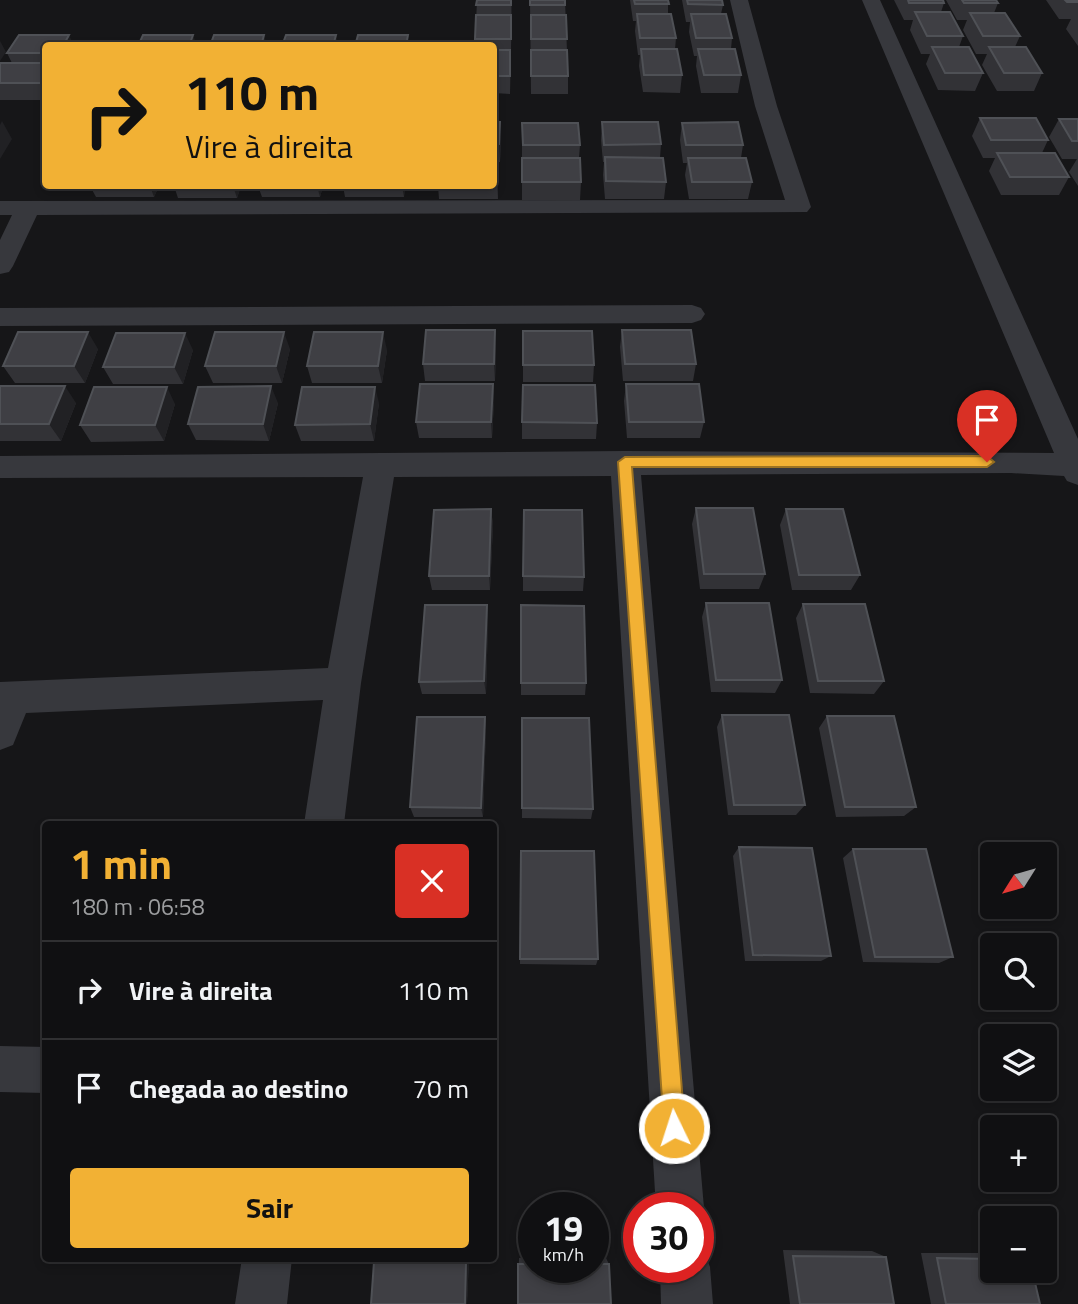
<!DOCTYPE html>
<html lang="pt">
<head>
<meta charset="utf-8">
<style>
  body { margin:0; font-family:"Titillium Web",sans-serif; background:#1e1e20; color:#f1f3f6; height:100vh; display:flex; flex-direction:column; font-size:26px; white-space:nowrap }
  * { box-sizing:border-box; margin:0 }
  p { font-size:23px; color:#9c9d9f }
  .icon { flex:none; width:38px; height:38px; fill:none; stroke:currentColor; stroke-width:2; stroke-linecap:round; stroke-linejoin:round }
  .map { position:relative; flex:1; overflow:hidden }
  .panel { position:absolute; left:42px; top:821px; width:455px; height:441px; display:flex; flex-direction:column; background:#101012; border-radius:7px; box-shadow:0 4px 10px #0003,0 0 0 2px #303032 }
  .panel>* { flex:none }
  .banner { position:absolute; left:42px; top:42px; width:455px; height:147px; border-radius:7px; box-shadow:0 4px 10px #0003,0 0 0 2px #303032; background:#f2b134; color:#111; overflow:hidden }
  .needle { width:46px; rotate:233deg }
  .buttons { position:absolute; left:980px; top:842px; display:grid; gap:14px }
  .buttons a { display:grid; place-items:center; width:77px; height:77px; border-radius:7px; background:#101012; box-shadow:0 4px 10px #0003,0 0 0 2px #303032; font-size:35px }
  .speed { position:absolute; left:518px; top:1192px; display:flex; gap:14px; font-size:35px; font-weight:700; text-align:center }
  .speed>* { display:grid; place-content:center; width:91px; height:91px; border-radius:50%; background:#101012; box-shadow:0 4px 10px #0003,0 0 0 2px #303032; line-height:1 }
  .speed small { font-size:18px; font-weight:400 }
  .speed .limit { border:10px solid #d22; background:#fff; color:#111 }
  .pin { position:absolute; display:grid; place-items:center; width:60px; height:60px; color:#fff; margin:-72px -30px; border-radius:50% 50% 50% 0; rotate:-45deg; box-shadow:0 0 7px #0007 }
  .pin .icon { rotate:45deg }
  .me { position:absolute; width:77px; margin:-38px; rotate:356deg; stroke-linejoin:round; filter:drop-shadow(0 0 5px #0008) }
  .turn { display:flex; align-items:center; gap:24px; height:147px; padding:0 28px; font-size:32px }
  .turn .icon { width:91px; height:91px; stroke-width:2.5 }
  .turn b { display:block; font-size:49px; line-height:60px }
  .round { display:grid; place-items:center; flex:none; width:74px; height:74px; border-radius:7px; background:#1e1e20 }
  .head { display:flex; align-items:center; justify-content:space-between; height:119px; padding:0 28px }
  h1 { font-size:42px; font-weight:700; line-height:52px; color:#f2b134 }
  .button { display:flex; gap:14px; margin-top:auto; padding:14px 28px }
  .button a { flex:1; height:80px; border-radius:7px; background:#f2b134; color:#111; font-size:28px; font-weight:700; line-height:80px; text-align:center }
  ul { padding:0; list-style:none }
  li { display:flex; align-items:center; gap:21px; height:98px; padding:0 28px; border-top:2px solid #303032 }
  li div { flex:1 }
  li b { display:block; font-size:26px }
  li em { font-style:normal }
  .map>svg:first-child { display:block }
  .lines { fill:none; stroke-linecap:round; stroke-linejoin:round }
  .minor { fill:#37383d; fill-rule:evenodd }
  .wall { fill:#323236 }
  .shaded-wall { fill:#212124 }
  .building { fill:#3f3f44; stroke:#4f5156; stroke-width:2 }
  .route { fill:#f2b134; stroke:#9d7322; stroke-width:2 }
</style>
</head>
<body>
<div class="map">
<svg width="1078" height="1304" viewBox="0 0 1078 1304">
  <rect width="100%" height="100%" fill="#161618"/>
  <g class="lines">
    <path class="minor" d="M730 0H748L777 106 811 207 807 212 37 215 13 266 9 272 0 274V240L12 215H0V201L785 200 755 106Z
      M862 0H880L1078 439V485L1067 481 1064 476 1011 473 641 475 704 1208 698 1223V1208H656L611 476 394 477 361 683 344 824H304L323 700 26 713 13 745 0 750V682L328 668 363 477 0 478V456L625 451 1054 453Z
      M692 305 701 308 705 314 701 320 692 323 0 326V308Z
      M0 1046 46 1047V1093L0 1092Z
      M698 1247 703 1249 710 1267 713 1304H661L660 1267H698Z
      M242 1258H292L287 1304H235Z"/>
  </g>
  <path class="wall" d="M477 0H512L510 94 494 93V46H475Z
    M530 0H565L568 76V94H531Z
    M630 0H668V14L676 38 675 49 682 75 680 93 643 92 639 66 640 55H638L635 31 636 21H633Z
    M682 0H722L723 5 721 14 732 38 731 49 741 75 738 93H701L696 66 697 56H694L689 32 690 22H686Z
    M894 0H943L944 3 941 12 963 36 959 47 983 73 975 91 938 90 926 64 930 54H921L910 30 913 20H904Z
    M946 0H996L998 3 994 13 1020 36 1015 47 1042 73 1034 91H997L982 65 987 54H976L963 30 967 20H957Z
    M1046 0H1078V46L1066 29 1071 19H1059Z
    M46 46V100H0V63H12L7 53Z
    M980 118 1048 140 1042 153 1069 177 1059 195H1001L989 171 995 158H983L972 136Z
    M1059 119H1078V186L1069 172 1077 159H1062L1049 137Z
    M494 122 501 140 500 162H498V199H439L438 186H494Z
    M602 122 661 144 660 158 666 182 664 199H605L603 175 604 162H603L601 140Z
    M522 123 580 145 579 158 581 182 580 200H522Z
    M682 123 743 145 741 158 752 182 748 199H689L685 175 687 163H683L680 140Z
    M90 186H159L154 197H96Z
    M174 186H241L237 198H178Z
    M258 186H323L320 197H262Z
    M343 186H405L404 197H345Z
    M622 330 696 364 693 381H623L620 347Z
    M523 331 594 365 593 382H523Z
    M496 347 495 381H425L423 364Z
    M98 349 85 383H15L3 366Z
    M290 349 282 383H213L205 366Z
    M193 350 183 384H113L103 367Z
    M387 350 382 383H312L307 366Z
    M493 384 494 401 492 438H419L416 422Z
    M626 384 704 422 700 438H627L624 401Z
    M0 386 76 403 61 441H0Z
    M278 403 269 441 196 440 188 424Z
    M379 403 374 441H301L295 425Z
    M175 404 164 441 91 442 80 425Z
    M522 422 597 423 596 439H522Z
    M696 508 765 574 759 589H700L692 524Z
    M491 509 493 525 490 590H432L429 576Z
    M786 509 860 575 851 590H792L780 525Z
    M523 576 584 577 583 591H523Z
    M706 603 782 680 775 693 711 692 702 617Z
    M803 604 884 681 874 694 810 693 796 618Z
    M487 605 488 619 486 694H422L419 682Z
    M521 683H586L585 695H521Z
    M722 715 805 805 796 815H728L717 727Z
    M827 716 916 807 904 816 836 817 819 728Z
    M485 717 486 729 483 817H414L410 807Z
    M522 808 593 809 591 819 522 818Z
    M739 847 831 956 821 961H745L733 856Z
    M853 849 953 957 939 963 863 962 843 858Z
    M520 959H598L596 965 520 964Z
    M783 1250 872 1251 886 1257 894 1304H790Z
    M921 1253H992V1270L1040 1304H931Z
    M378 1258H469L467 1304 374 1262Z
    M519 1258H534V1267H593V1258H606L609 1264 611 1304H518Z"/>
  <path class="shaded-wall" d="M511 0H512L511 56Z
    M69 35 74 46H63Z
    M193 35 197 46H189Z
    M264 35 267 46H261Z
    M336 35 338 46H333Z
    M0 41 6 52 0 61Z
    M46 74V92L41 83Z
    M2 121 12 139 0 159V125Z
    M500 122 501 140 500 162 499 144Z
    M498 157V199L497 181Z
    M150 186H159L154 197Z
    M233 186H241L237 198Z
    M317 186H323L320 197Z
    M402 186H405L404 197Z
    M495 330 496 347 495 381 494 364Z
    M88 332 98 349 85 383 74 366Z
    M284 332 290 349 282 383 276 366Z
    M383 332 387 350 382 383 378 366Z
    M185 333 193 350 183 384 174 367Z
    M493 384 494 401 492 438 491 422Z
    M65 386 76 403 61 441 49 424Z
    M271 386 278 403 269 441 263 424Z
    M167 387 175 404 164 441 155 425Z
    M375 387 379 403 374 441 370 424Z
    M491 509 493 525 490 590 489 576Z
    M487 605 488 619 486 694 484 681Z
    M485 717 486 729 483 817 481 808Z
    M469 1258 467 1304H465L466 1263Z"/>
  <path class="building" d="M477 0H511V5H476Z
    M530 0H565V5H530Z
    M634 0H668L669 4H635Z
    M687 0H722L723 5 688 4Z
    M908 0H943L944 3H909Z
    M962 0H996L998 3H964Z
    M1065 0H1078V2H1067Z
    M915 12H950L963 36H927Z
    M970 13H1005L1020 36H983Z
    M637 14H671L676 38H640Z
    M691 14H726L732 38H696Z
    M476 15H511V39H475Z
    M531 15H566L567 39H531Z
    M19 35H69L63 46H46V53H7Z
    M143 35H193L189 46H138Z
    M214 35H264L261 46H210Z
    M286 35H336L333 46H282Z
    M358 35H408L406 46H355Z
    M932 47H969L983 73H945Z
    M989 47H1026L1042 73H1004Z
    M641 49H677L682 75H644Z
    M698 49H735L741 75H704Z
    M494 50H510V76H494Z
    M531 50H567L568 76H531Z
    M0 63H46V74L41 83H0Z
    M980 118H1036L1048 140H991Z
    M1059 119H1078V141H1072Z
    M494 122H500L499 144H494Z
    M602 122H658L661 144 604 145Z
    M738 122 743 145H686L682 123Z
    M522 123H578L580 145H523Z
    M997 153H1055L1069 177H1010Z
    M494 157H498L497 181H494Z
    M605 157 663 158 666 182 606 181Z
    M522 158H580L581 182H522Z
    M688 158H746L752 182H692Z
    M426 330H495L494 364H423Z
    M622 330H691L696 364H625Z
    M523 331H592L594 365H523Z
    M18 332H88L74 366H3Z
    M215 332H284L276 366H205Z
    M314 332H383L378 366H307Z
    M116 333H185L174 367H103Z
    M420 384H493L491 422H416Z
    M626 384H699L704 422H629Z
    M523 385H595L597 423 522 422Z
    M0 386H65L49 424H0Z
    M271 386 263 424H188L198 387Z
    M94 387H167L155 425H80Z
    M302 387H375L370 424 295 425Z
    M696 508H753L765 574H704Z
    M491 509 489 576H429L434 510Z
    M786 509H843L860 575H799Z
    M524 510H582L584 577 523 576Z
    M706 603H769L782 680H716Z
    M803 604H865L884 681H818Z
    M425 605H487L484 681 419 682Z
    M521 605 584 606 586 683H521Z
    M722 715H789L805 805H734Z
    M827 716H894L916 807H845Z
    M417 717H485L481 808 410 807Z
    M522 718H589L593 809 522 808Z
    M739 847 812 848 831 956 753 955Z
    M853 849H926L953 957H875Z
    M521 851H594L598 959H520Z
    M793 1256 886 1257 894 1304H800Z
    M937 1258 992 1259V1270H1032L1040 1304H946Z
    M374 1262 466 1263 465 1304H371Z
    M518 1264H534V1267H593V1264H609L611 1304H518Z"/>
  <path class="route" d="M987 456 994 462 987 467H632L685 1128 682 1136 674 1139 667 1136 664 1128 618 462 625 457Z"/>
</svg>
<div class="buttons">
<a><svg class="needle" viewBox="-14 -14 28 28"><path d="M0-13l5 13h-10z" fill="#e53935"/><path d="M0 13l5-13h-10z" fill="#9c9d9f"/></svg></a>
<a><svg class="icon" aria-label="search" viewBox="0 0 24 24"><circle cx="10" cy="10" r="6"/><path d="M15 15l6 6"/></svg></a>
<a><svg class="icon" aria-label="layers" viewBox="0 0 24 24"><path d="M12 4l9 5-9 5-9-5zM3 14l9 5 9-5"/></svg></a>
<a>+</a>
<a>−</a>
</div>
<div class="speed"><div>19<small>km/h</small></div><div class="limit">30</div></div>
<div class="pin" style="left:987px;top:462px;background:#d93025"><svg class="icon" aria-label="arrive" viewBox="0 0 24 24"><path d="M6 21V4h12l-3 4 3 4H6"/></svg></div>
<svg class="me" style="left:674px;top:1128px" viewBox="-20 -20 40 40"><circle r="17" fill="#f2b134" stroke="#fff" stroke-width="3"/><path d="M0-11L8 9 0 5-8 9z" fill="#fff"/></svg>
<div class="banner">
<div class="turn"><svg class="icon" aria-label="right" viewBox="0 0 24 24"><path d="M7 20v-9h11M14 6l5 5-5 5"/></svg><div><b>110 m</b>Vire à direita</div></div>
</div>
<section class="panel">
<div class="head"><div><h1>1 min</h1><p>180 m · 06:58</p></div><a class="round" style="background:#d93025;color:#fff"><svg class="icon" aria-label="close" viewBox="0 0 24 24"><path d="M6 6l12 12M18 6L6 18"/></svg></a></div>
<ul>
<li><svg class="icon" aria-label="right" viewBox="0 0 24 24"><path d="M7 20v-9h11M14 6l5 5-5 5"/></svg><div><b>Vire à direita</b></div><em>110 m</em></li>
<li><svg class="icon" aria-label="arrive" viewBox="0 0 24 24"><path d="M6 21V4h12l-3 4 3 4H6"/></svg><div><b>Chegada ao destino</b></div><em>70 m</em></li>
</ul>
<div class="button"><a>Sair</a></div>
</section>
</div>
</body>
</html>
